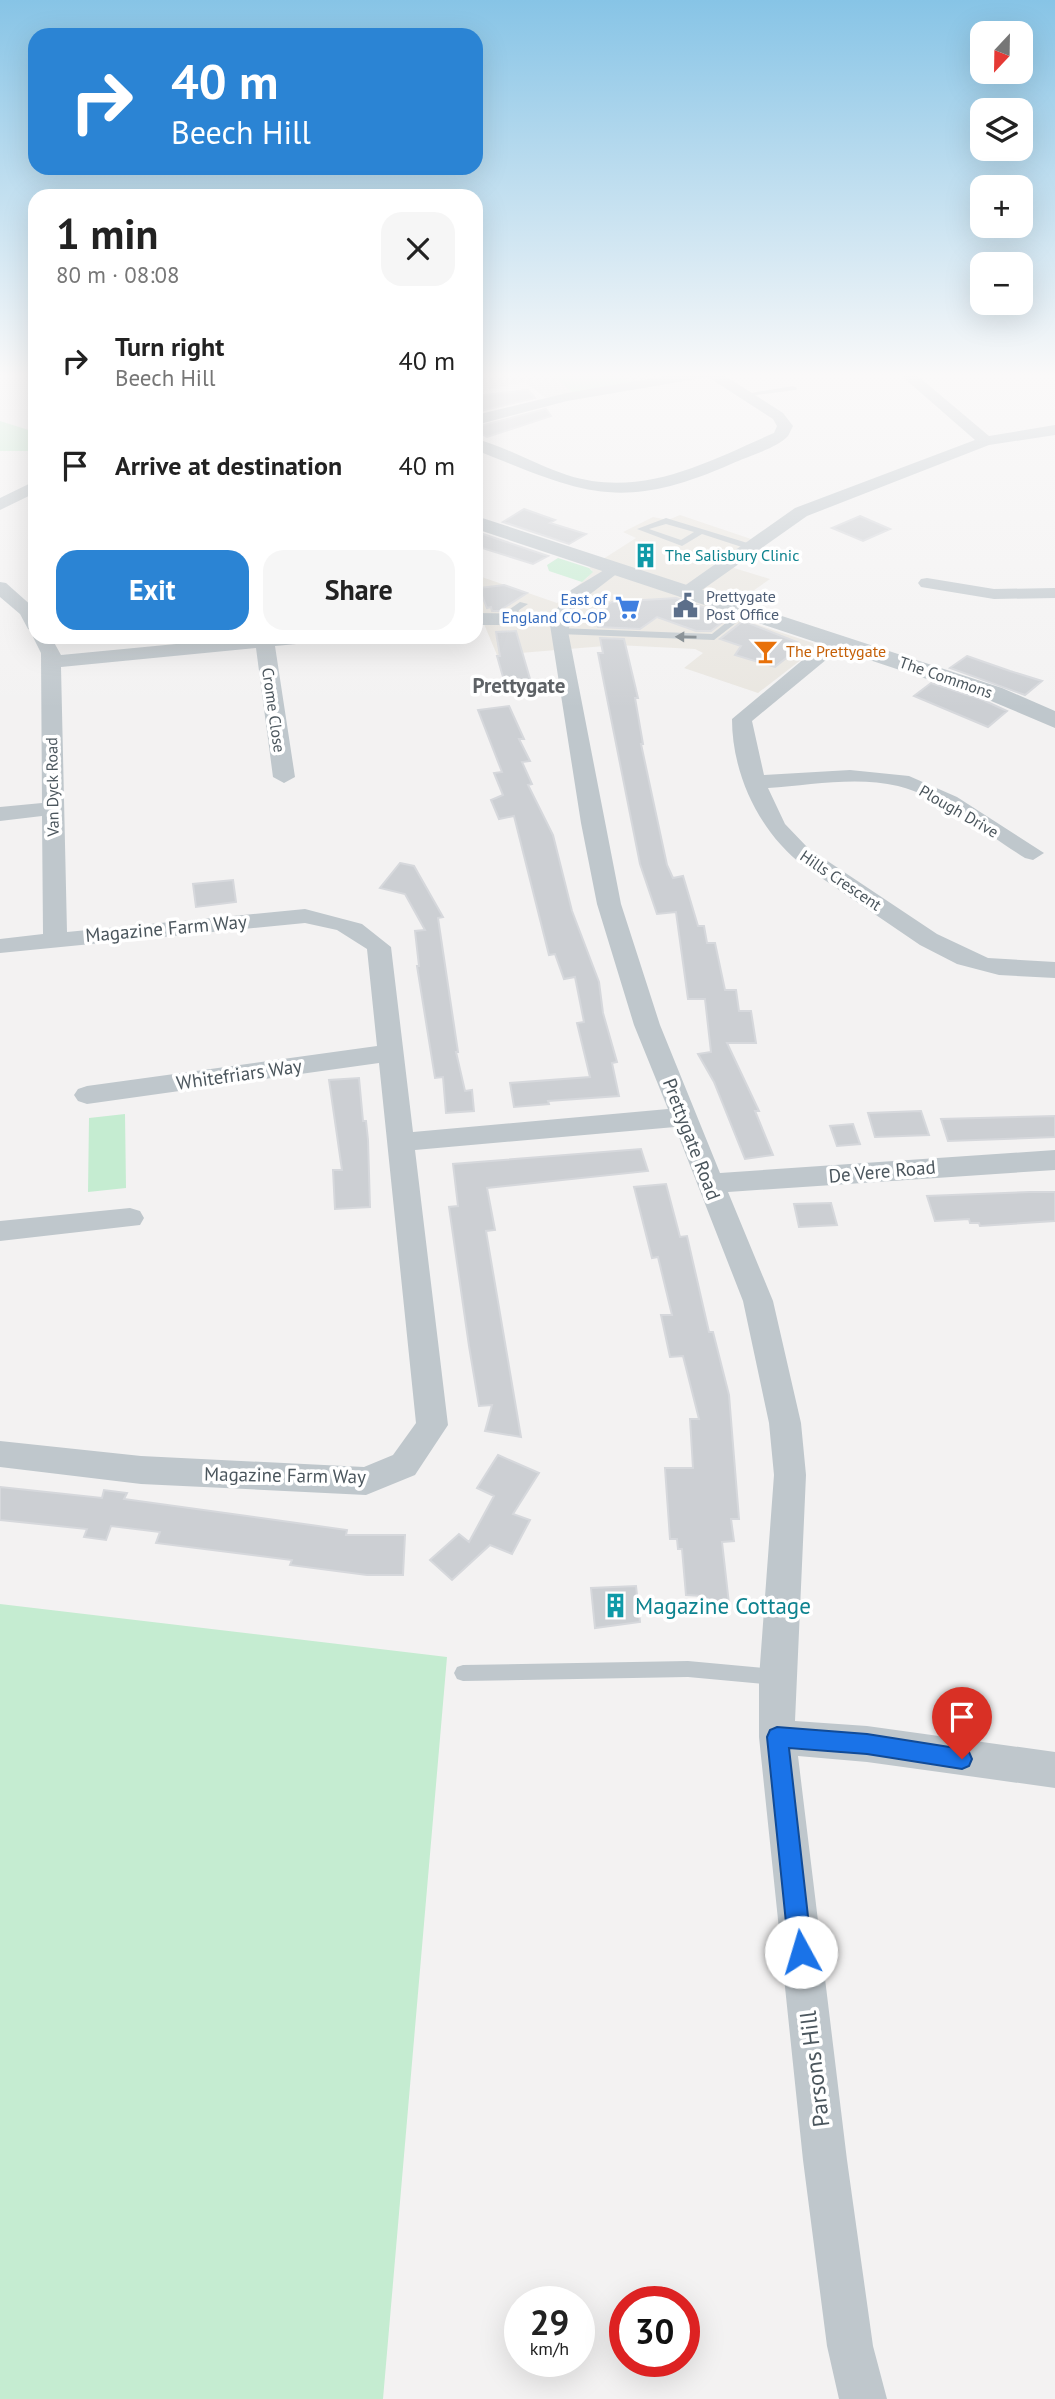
<!DOCTYPE html>
<html lang="en">
<head>
<meta charset="utf-8">
<style>
  body { margin:0; font-family:"PT Sans",sans-serif; background:#f6f6f6; color:#222; height:100vh; display:flex; flex-direction:column; font-size:26px; white-space:nowrap }
  * { box-sizing:border-box; margin:0 }
  p { font-size:23px; color:#767676 }
  .icon { flex:none; width:38px; height:38px; fill:none; stroke:currentColor; stroke-width:2; stroke-linecap:round; stroke-linejoin:round }
  .map { position:relative; flex:1; overflow:hidden }
  .sheet { position:absolute; left:28px; top:189px; width:455px; height:455px; display:flex; flex-direction:column; background:#fff; border-radius:21px; box-shadow:0 7px 28px #0002 }
  .sheet>* { flex:none }
  .hud { position:absolute; left:28px; top:28px; width:455px; height:147px; border-radius:21px; box-shadow:0 7px 28px #0002; background:#2b84d4; color:#fff; overflow:hidden }
  .needle { width:46px; rotate:202deg }
  .fabs { position:absolute; left:970px; top:21px; display:grid; gap:14px }
  .fabs a { display:grid; place-items:center; width:63px; height:63px; border-radius:14px; background:#fff; box-shadow:0 7px 28px #0002; font-size:35px }
  .speed { position:absolute; left:504px; top:2286px; display:flex; gap:14px; font-size:35px; font-weight:700; text-align:center }
  .speed>* { display:grid; place-content:center; width:91px; height:91px; border-radius:50%; background:#fff; box-shadow:0 7px 28px #0002; line-height:1 }
  .speed small { font-size:18px; font-weight:400 }
  .speed .limit { border:10px solid #d22; background:#fff; color:#111 }
  .pin { position:absolute; display:grid; place-items:center; width:60px; height:60px; color:#fff; margin:-72px -30px; border-radius:50% 50% 50% 0; rotate:-45deg; box-shadow:0 0 7px #0007 }
  .pin .icon { rotate:45deg }
  .me { position:absolute; width:77px; margin:-38px; rotate:354deg; stroke-linejoin:round; filter:drop-shadow(0 0 5px #0008) }
  .turn { display:flex; align-items:center; gap:24px; height:147px; padding:0 28px; font-size:32px }
  .turn .icon { width:91px; height:91px; stroke-width:2.5 }
  .turn b { display:block; font-size:49px; line-height:60px }
  .round { display:grid; place-items:center; flex:none; width:74px; height:74px; border-radius:21px; background:#f6f6f6 }
  .summary { display:flex; align-items:center; justify-content:space-between; height:119px; padding:0 28px }
  h1 { font-size:42px; font-weight:800; line-height:52px }
  .cta { display:flex; gap:14px; margin-top:auto; padding:14px 28px }
  .cta a { flex:1; height:80px; border-radius:21px; background:#2b84d4; color:#fff; font-size:28px; font-weight:800; line-height:80px; text-align:center }
  .cta a+a { background:#f6f6f6; color:#222 }
  ul { padding:0; list-style:none }
  li { display:flex; align-items:center; gap:21px; height:105px; padding:0 28px }
  li div { flex:1 }
  li b { display:block; font-size:26px }
  li em { font-style:normal }
  .map>svg:first-child { display:block }
  .commercial { fill:#e9e6e0 }
  .education { fill:#e4e3e3 }
  .green { fill:#c5ecd1 }
  .building { fill:#cccfd3; stroke:#d6d8dc; stroke-width:2 }
  .lines { fill:none; stroke-linecap:round; stroke-linejoin:round }
  .service { fill:#bfc7cc; fill-rule:evenodd }
  .minor { fill:#bfc7cc; fill-rule:evenodd }
  .tertiary { fill:#bfc7cc; fill-rule:evenodd }
  .oneway { fill:#6e787e }
  .route { fill:#1a73e8; stroke:#114b97; stroke-width:2 }
  .labels { text-anchor:middle; dominant-baseline:central; stroke-width:7; stroke-linejoin:round; paint-order:stroke }
  .far-culture-label { font-size:16px; fill:#0d838f; stroke:#fff; text-anchor:start }
  .far-service-label { font-size:16px; fill:#4e5e75; stroke:#fff; text-anchor:start }
  .far-shop-label { font-size:16px; fill:#366cbe; stroke:#fff; text-anchor:end }
  .far-food-label { font-size:16px; fill:#c56008; stroke:#fff; text-anchor:start }
  .far-street-label { font-size:16px; fill:#4b565d; stroke:#fff }
  .street-label { font-size:19px; fill:#4b565d; stroke:#fff }
  .far-district-label { font-size:21px; font-weight:bold; fill:#5e6266; stroke:#fff }
  .near-culture-label { font-size:23px; fill:#0d838f; stroke:#fff; text-anchor:start }
  .near-street-label { font-size:23px; fill:#4b565d; stroke:#fff }
</style>
</head>
<body>
<div class="map">
<svg width="1055" height="2399" viewBox="0 0 1055 2399">
  <rect width="100%" height="100%" fill="#f3f2f2"/>
  <path class="commercial" d="M680 515 751 539 718 563 770 579 737 602 731 616 813 643 815 649 758 693 684 668 703 653 695 649 617 645 497 655 484 624 476 618V575L557 603 588 577 592 570 589 568 636 538 623 532 653 517 668 520Z"/>
  <path class="education" d="M476 372H663L668 377 546 398 525 382 476 392Z"/>
  <path class="green" d="M565 372H608L633 383 574 393 553 376Z
    M0 421 35 432V451H0Z
    M558 558 589 568 593 572 582 582 549 571 547 565Z
    M125 1114 126 1188 88 1192 89 1118Z
    M0 1604 447 1657 383 2399H0Z"/>
  <path class="building" d="M528 390 535 398 476 412V396Z
    M546 409 551 416 487 437 476 431V427Z
    M524 509 555 520 550 523 586 534 569 544 503 522Z
    M860 516 890 529 863 541 832 528Z
    M483 534 548 556 533 564 476 546V538Z
    M504 585 527 593 499 611H492L491 607 487 608 479 588Z
    M676 598 730 616 711 631H696L657 617 640 629 598 627 595 613 612 602Z
    M743 621 797 642 789 649 795 651 775 667 735 655 741 646 720 639Z
    M516 631 533 689 507 691 497 656H500L496 632Z
    M600 638 624 639 638 698H635L643 744H641L667 865 673 878 683 876 698 926H704L707 943H715L725 990H736L739 1011H751L756 1043H727L759 1111H755L773 1155 745 1159 714 1082 698 1054 711 1052 705 999H688L676 912 657 914 640 864 598 653H603Z
    M967 656 1010 671 1042 681 1025 695 950 668Z
    M931 683 983 700 1007 711 988 727 914 696Z
    M509 706 524 739H519L530 761 522 762 532 784 528 785 553 835 572 911 599 982 603 1013 617 1062 612 1063 619 1096 548 1101 549 1104 514 1107 510 1083 590 1077 577 1023 584 1022 575 977 564 979 555 954 549 955 514 816 499 819 491 800 503 795 494 773 502 772 478 710Z
    M400 863 414 866 443 917 438 918 458 1052H456L465 1091 472 1090 474 1111 446 1113 443 1077 435 1078 417 966H419L415 931 425 930 405 894 380 888Z
    M233 880 236 902 196 907 193 884Z
    M359 1078 363 1121H366L368 1140 370 1207 335 1209 333 1170H342L329 1080Z
    M921 1111 929 1135 875 1137 868 1113Z
    M1055 1116V1137L948 1141 941 1119Z
    M853 1124 860 1144 837 1146 830 1126Z
    M641 1149 648 1171 487 1188 495 1230 486 1231 521 1437 485 1431 492 1405 479 1406 469 1346 449 1207 458 1206 453 1164Z
    M666 1184 680 1237 687 1236 709 1332H713L729 1395 739 1519H731L734 1541 722 1542 729 1604H704L703 1596 686 1595 682 1549H678L677 1539H670L665 1468H693L690 1419H699L683 1356 670 1357 661 1315H672L658 1257 652 1258 634 1187Z
    M1030 1192H1055V1221L980 1226 979 1223H970L969 1219 935 1221 927 1196Z
    M831 1203 837 1225 799 1227 794 1204Z
    M498 1455 539 1473 513 1514 530 1520 512 1554 490 1545 452 1580 430 1560 459 1534 469 1542 494 1496 477 1488Z
    M0 1487 102 1498 104 1490 127 1493 124 1499 347 1530 346 1535H405L403 1575H367L290 1565 292 1560 156 1543 160 1532 111 1526 106 1540 84 1537 87 1529 0 1520Z
    M636 1586 640 1622 595 1628 591 1588Z"/>
  <g class="lines">
    <path class="service" d="M793 386 797 388 796 390 749 396 745 394Z
      M666 518 754 545 755 547 751 550 702 534 682 546 637 529ZM666 524 694 532 681 540 649 529Z
      M520 602 528 604 519 610 516 620H510V609Z
      M742 610 750 612 714 640 559 634 554 631 559 628 712 634Z
      M688 1661 776 1669 782 1671 785 1677 782 1683 776 1685 688 1677 463 1681 457 1679 454 1673 457 1667 463 1665Z"/>
    <path class="minor" d="M688 372H719L783 413 793 426 788 436C776 449 747 456 731 464 620 513 582 493 476 450V439C507 447 536 465 567 475 642 499 707 462 774 433L777 426 773 419 708 377 567 401 476 425V415L567 393Z
      M897 372H913L989 436 1055 425V435L989 445 807 516 692 597H680L677 593 680 589 795 508 975 440Z
      M35 481V493L0 510V498Z
      M614 564 623 569 576 605 568 631 621 904 660 1025 720 1173 1055 1150V1170L728 1192 773 1301 801 1423 806 1475 795 1721 867 1726 1055 1752V1788L867 1762 798 1756 847 2160 873 2346 887 2399H839L827 2346 803 2160 759 1737V1678L774 1475 769 1423 743 1301 675 1127 415 1150 448 1425 415 1475 366 1495 141 1484 0 1467V1441L141 1456 364 1467 393 1455 416 1423 379 1063 87 1104 78 1101 74 1095 78 1089 87 1086 377 1046 367 949 337 930 305 923 0 953V939L43 934 42 816 0 821V807L42 803 41 653 33 637 35 634V637H51L61 655 249 637H316L307 643 275 646 295 777 284 783 273 777 256 648 61 667 67 932 305 909 362 924 391 947 413 1132 668 1109 634 1025 597 904 581 823 550 625H476V613L553 614 571 590Z
      M927 578 994 589 1055 588V598L994 599 921 587 918 583 921 579Z
      M0 582 6 583 33 607 35 631 28 629 20 614 0 597Z
      M837 635 844 637 846 641 844 645 752 721 764 775 850 770 909 776 957 797 1044 853 1033 860 1025 858C986 834 943 797 898 786 857 776 810 785 768 788L785 824 808 848 937 934 988 958 1055 962V978L999 975 957 964 920 945 804 866C760 833 732 775 732 719L830 637Z
      M130 1208 140 1211 144 1218 140 1225 0 1241V1221Z"/>
    <path class="tertiary" d="M15 372H35V381Z
      M476 516 1002 688 1055 711V728L984 698 476 529Z"/>
  </g>
  <defs><path id="oneway-solid" d="M-6-.8H1V-3.2L6.5 0L1 3.2V.8H-6Z" transform="scale(1.75)"/></defs>
  <use class="oneway" href="#oneway-solid" transform="translate(686 637) rotate(-179)"/>
  <linearGradient id="sky" x2="0" y2="1"><stop stop-color="#87c4e6"/><stop offset="0.53" stop-color="#faf9f9"/><stop offset="1" stop-color="#faf9f9" stop-opacity="0"/></linearGradient>
  <rect width="1055" height="708" fill="url(#sky)"/>
  <path class="route" d="M777 1727 867 1734 962 1749 969 1752 972 1759 969 1766 962 1769 867 1754 789 1748 812 1952 809 1961 801 1964 793 1961 789 1952 767 1737 770 1730Z"/>
  <defs>
    <symbol id="building-bare" viewBox="-9 -9 18 18"><path d="M-4-6H4V6H1V3H-1V6H-4ZM-2.5-4.3h1.7v1.8h-1.7ZM.8-4.3h1.7v1.8H.8ZM-2.5-1h1.7V.8h-1.7ZM.8-1h1.7V.8H.8Z" fill="#0f9aa8" stroke="#fff" stroke-width="2.5" paint-order="stroke"/></symbol>
    <symbol id="civic-bare" viewBox="-9 -9 18 18"><path d="M-.6-6.5H3V-4.5H.6V-3L4-1V1h2V6H-6V1h2V-1L-.6-3ZM-1.2 2.5V6h2.4V2.5Z" fill="#5c6f8a" stroke="#fff" stroke-width="2.5" paint-order="stroke"/></symbol>
    <symbol id="supermarket-bare" viewBox="-9 -9 18 18"><path d="M-6-5.5h2.5l.6 2H6L4.5 2H-2.5L-4.4-4H-6ZM-1.5 3.2a1.3 1.3 0 1 0 .1 0ZM3 3.2a1.3 1.3 0 1 0 .1 0Z" fill="#3f7fe0" stroke="#fff" stroke-width="2.5" paint-order="stroke"/></symbol>
    <symbol id="bar-bare" viewBox="-9 -9 18 18"><path d="M-6-5H6L.8 .8V4.5H3.5V6h-7V4.5H-.8V.8Z" fill="#e8710a" stroke="#fff" stroke-width="2.5" paint-order="stroke"/></symbol>
  </defs>
  <g fill-rule="evenodd">
    <use href="#building-bare" x="628" y="538" width="35" height="35"/>
    <use href="#civic-bare" x="668" y="588" width="35" height="35"/>
    <use href="#supermarket-bare" x="610" y="590" width="35" height="35"/>
    <use href="#bar-bare" x="748" y="634" width="35" height="35"/>
    <use href="#building-bare" x="598" y="1588" width="35" height="35"/>
  </g>
  <g class="labels">
    <g class="far-culture-label">
      <text x="665" y="555">The Salisbury Clinic</text>
    </g>
    <g class="far-service-label">
      <text x="706" y="596">Prettygate<tspan x="706" dy="18">Post Office</tspan></text>
    </g>
    <g class="far-shop-label">
      <text x="607" y="599">East of<tspan x="607" dy="18">England CO-OP</tspan></text>
    </g>
    <g class="far-food-label">
      <text x="786" y="651">The Prettygate</text>
    </g>
    <g class="far-street-label">
      <text transform="translate(946 677) rotate(19)">The Commons</text>
      <text transform="translate(274 710) rotate(82)">Crome Close</text>
      <text transform="translate(52 787) rotate(-91)">Van Dyck Road</text>
      <text transform="translate(959 811) rotate(30)">Plough Drive</text>
      <text transform="translate(841 880) rotate(34)">Hills Crescent</text>
    </g>
    <g class="street-label">
      <text transform="translate(166 928) rotate(-5)">Magazine Farm Way</text>
      <text transform="translate(239 1074) rotate(-8)">Whitefriars Way</text>
      <text transform="translate(692 1139) rotate(69)">Prettygate Road</text>
      <text transform="translate(882 1171) rotate(-5)">De Vere Road</text>
      <text transform="translate(285 1475) rotate(1)">Magazine Farm Way</text>
    </g>
    <g class="far-district-label">
      <text x="519" y="685">Prettygate</text>
    </g>
    <g class="near-culture-label">
      <text x="635" y="1605">Magazine Cottage</text>
    </g>
    <g class="near-street-label">
      <text transform="translate(814 2069) rotate(-97)">Parsons Hill</text>
    </g>
  </g>
</svg>
<div class="fabs">
<a><svg class="needle" viewBox="-14 -14 28 28"><path d="M0-13l5 13h-10z" fill="#e53935"/><path d="M0 13l5-13h-10z" fill="#767676"/></svg></a>
<a><svg class="icon" aria-label="layers" viewBox="0 0 24 24"><path d="M12 4l9 5-9 5-9-5zM3 14l9 5 9-5"/></svg></a>
<a>+</a>
<a>−</a>
</div>
<div class="speed"><div>29<small>km/h</small></div><div class="limit">30</div></div>
<div class="pin" style="left:962px;top:1759px;background:#d93025"><svg class="icon" aria-label="arrive" viewBox="0 0 24 24"><path d="M6 21V4h12l-3 4 3 4H6"/></svg></div>
<svg class="me" style="left:801px;top:1952px" viewBox="-20 -20 40 40"><circle r="19" fill="#fff"/><path d="M0-13L10 11 0 6-10 11z" fill="#1a73e8"/></svg>
<div class="hud">
<div class="turn"><svg class="icon" aria-label="right" viewBox="0 0 24 24"><path d="M7 20v-9h11M14 6l5 5-5 5"/></svg><div><b>40 m</b>Beech Hill</div></div>
</div>
<section class="sheet">
<div class="summary"><div><h1>1 min</h1><p>80 m · 08:08</p></div><a class="round"><svg class="icon" aria-label="close" viewBox="0 0 24 24"><path d="M6 6l12 12M18 6L6 18"/></svg></a></div>
<ul>
<li><svg class="icon" aria-label="right" viewBox="0 0 24 24"><path d="M7 20v-9h11M14 6l5 5-5 5"/></svg><div><b>Turn right</b><p>Beech Hill</p></div><em>40 m</em></li>
<li><svg class="icon" aria-label="arrive" viewBox="0 0 24 24"><path d="M6 21V4h12l-3 4 3 4H6"/></svg><div><b>Arrive at destination</b></div><em>40 m</em></li>
</ul>
<div class="cta"><a>Exit</a><a>Share</a></div>
</section>
</div>
</body>
</html>
